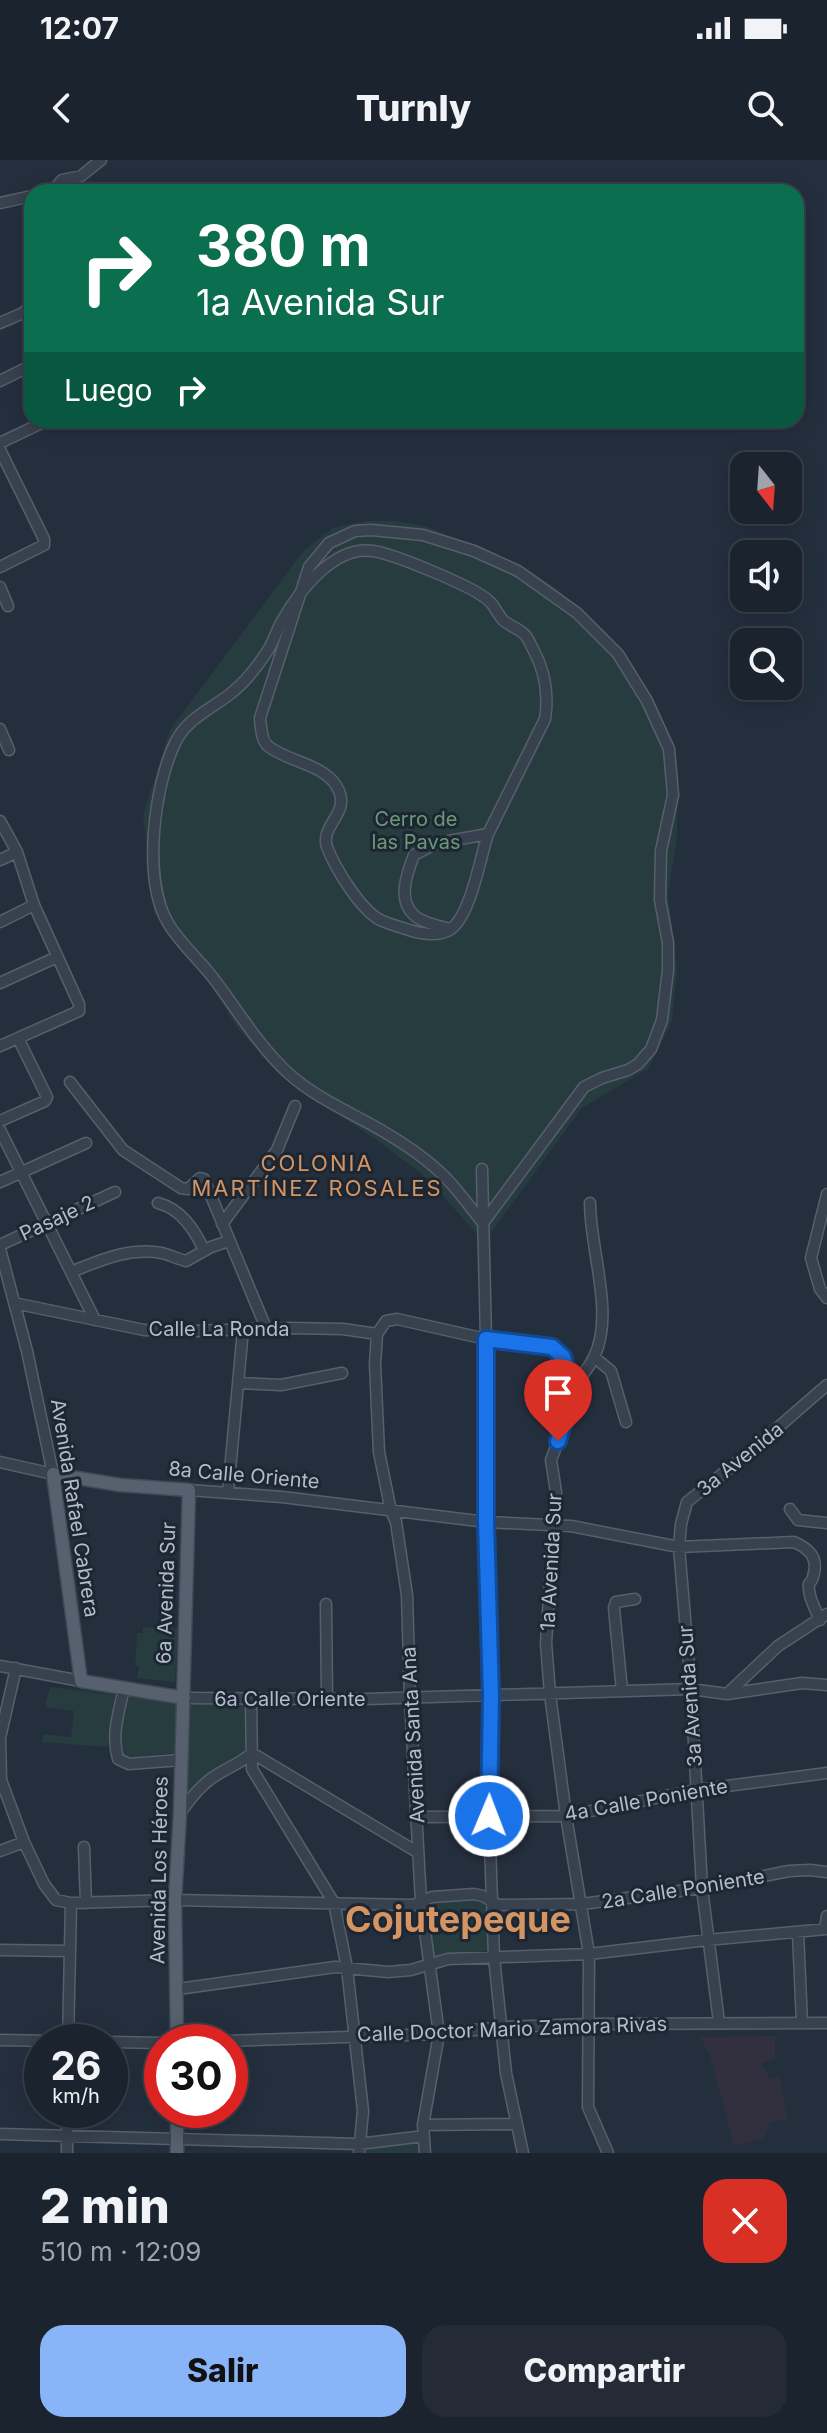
<!DOCTYPE html>
<html lang="es">
<head>
<meta charset="utf-8">
<style>
  body { margin:0; font-family:Inter,sans-serif; background:#242b36; color:#f1f3f6; height:100vh; display:flex; flex-direction:column; font-size:30px; white-space:nowrap }
  * { box-sizing:border-box; margin:0 }
  p { font-size:26px; color:#a0a4aa }
  .icon { flex:none; width:44px; height:44px; fill:none; stroke:currentColor; stroke-width:2; stroke-linecap:round; stroke-linejoin:round }
  .map { position:relative; height:1993px; overflow:hidden }
  .sheet { display:flex; flex-direction:column; background:#1b232e; flex:1 }
  .sheet>* { flex:none }
  .top-card { position:absolute; left:24px; top:24px; width:780px; height:244px; border-radius:24px; box-shadow:0 4px 20px #0003,0 0 0 2px #39404a; background:#0b6e4f; color:#fff; overflow:hidden }
  .needle { width:52px; rotate:163deg }
  .controls { position:absolute; left:730px; top:292px; display:grid; gap:16px }
  .controls a { display:grid; place-items:center; width:72px; height:72px; border-radius:16px; background:#1b232e; box-shadow:0 4px 20px #0003,0 0 0 2px #39404a; font-size:40px }
  .speed { position:absolute; left:24px; top:1864px; display:flex; gap:16px; font-size:40px; font-weight:700; text-align:center }
  .speed>* { display:grid; place-content:center; width:104px; height:104px; border-radius:50%; background:#1b232e; box-shadow:0 4px 20px #0003,0 0 0 2px #39404a; line-height:1 }
  .speed small { font-size:20px; font-weight:400 }
  .speed .limit { border:12px solid #d22; background:#fff; color:#111 }
  .pin { position:absolute; display:grid; place-items:center; width:68px; height:68px; color:#fff; margin:-82px -34px; border-radius:50% 50% 50% 0; rotate:-45deg; box-shadow:0 0 8px #0007 }
  .pin .icon { rotate:45deg }
  .me { position:absolute; width:88px; margin:-44px; rotate:1deg; stroke-linejoin:round; filter:drop-shadow(0 0 6px #0008) }
  .turn { display:flex; align-items:center; gap:28px; height:168px; padding:0 40px; font-size:36px }
  .turn .icon { width:104px; height:104px; stroke-width:2.5 }
  .turn b { display:block; font-size:56px; line-height:68px }
  .then { display:flex; align-items:center; height:76px; padding:0 40px; background:#0003; gap:16px; font-size:30px }
  .round { display:grid; place-items:center; flex:none; width:84px; height:84px; border-radius:24px; background:#242b36 }
  .headline { display:flex; align-items:center; justify-content:space-between; height:136px; padding:0 40px }
  h1 { font-size:48px; font-weight:800; line-height:60px }
  .action { display:flex; gap:16px; margin-top:auto; padding:16px 40px }
  .action a { flex:1; height:92px; border-radius:24px; background:#8ab4f8; color:#111; font-size:32px; font-weight:800; line-height:92px; text-align:center }
  .action a+a { background:#242b36; color:#f1f3f6 }
  .status { display:flex; justify-content:space-between; align-items:center; height:56px; padding:0 40px; background:#1b232e; direction:ltr }
  .status svg { height:22px; fill:currentColor }
  header { display:flex; justify-content:space-between; align-items:center; height:104px; padding:0 40px; background:#1b232e; font-size:36px; font-weight:800 }
  .map>svg:first-child { display:block }
  .medical { fill:#32303f }
  .green { fill:#263c3f }
  .lines { fill:none; stroke-linecap:round; stroke-linejoin:round }
  .minor-casing { stroke:#565f6c; stroke-width:13 }
  .major-casing { stroke:#414a57; stroke-width:15 }
  .minor { stroke:#38414e; stroke-width:10 }
  .major { stroke:#56606e; stroke-width:12 }
  .route-casing { stroke:#114b97; stroke-width:20 }
  .route { stroke:#1a73e8; stroke-width:14 }
  .labels { text-anchor:middle; dominant-baseline:central; stroke-width:6; stroke-linejoin:round; paint-order:stroke }
  .park-label { font-size:20px; fill:#6b9a76; stroke:#1d2633 }
  .street-label { font-size:20px; fill:#b4bcc9; stroke:#1d2633 }
  .neighbourhood-label { font-size:22px; letter-spacing:2px; fill:#d59563; stroke:#1d2633 }
  .town-label { font-size:36px; font-weight:bold; fill:#d59563; stroke:#1d2633 }
</style>
</head>
<body>
<div class="status"><b>12:07</b><svg viewBox="0 0 49 12"><path d="M0 12V9h3v3zM5 12V6h3v6zM10 12V3h3v9zM15 12V0h3v12zM26 1h20v11H26zM47 4h2v5h-2z"/></svg></div>
<header><svg class="icon" aria-label="back" viewBox="0 0 24 24"><path d="M15 5l-7 7 7 7"/></svg>Turnly<svg class="icon" aria-label="search" viewBox="0 0 24 24"><circle cx="10" cy="10" r="6"/><path d="M15 15l6 6"/></svg></header>
<div class="map">
<svg width="827" height="1993" viewBox="0 0 827 1993">
  <rect width="100%" height="100%" fill="#242f3e"/>
  <path class="medical" d="M775 1876V1899L761 1903 770 1919 780 1917 787 1959 770 1962 764 1978 734 1986 710 1895 700 1877Z"/>
  <path class="green" d="M367 361H397L428 367 535 414 557 429 606 472 617 485 651 537 673 582 678 618 677 677 668 733 677 809 672 861 649 908 582 948 484 1082 427 1018 375 979 289 922 238 869 207 819 154 753 143 655 170 570 303 391 333 368Z
    M143 1467 178 1469 175 1522 137 1518 139 1506H135L137 1473H143Z
    M50 1527 115 1535 108 1587 42 1582 43 1574 71 1577 74 1551 45 1547Z
    M129 1537 173 1539 178 1551 176 1593 129 1598 123 1597C115 1577 122 1555 129 1537Z
    M199 1543H239L252 1551V1578L241 1598 209 1617 186 1634 187 1547Z
    M441 1738H482L486 1749 488 1791 432 1798 426 1744Z
    M414 1981 419 1984 421 1993H365L368 1988Z"/>
  <g class="lines">
    <defs>
      <path id="minor" d="M54 31 76 25
        M52 32 62 20 81 16 101 0
        M0 43 32 36
        M0 163 23 153 32 144
        M0 221 26 208
        M0 283 48 260
        M0 290 44 379V385L0 407
        M0 427 8 446
        M0 569 9 590
        M0 661 17 692 34 745 79 844V851L0 886
        M0 700 17 692
        M0 762 34 745
        M450 769C440 766 422 763 414 755 397 740 407 713 414 695L437 683 488 674C480 698 471 754 451 769 439 777 421 774 409 770 400 767 389 764 380 760 360 749 335 708 327 687 320 666 349 654 339 631 328 604 289 603 268 586 261 580 261 567 260 558L309 407 329 383 355 371 371 370 423 375 474 391 518 411 577 453 618 494 647 541 669 589 673 635 661 691 660 740 668 783V810L662 860 651 889 638 904 628 910 602 918 584 927 483 1063C470 1047 458 1030 444 1016 428 1000 406 985 386 973 353 953 318 940 288 913 260 887 240 854 217 823 202 802 181 785 168 763 142 719 154 625 176 581 188 558 211 549 230 534 243 524 257 507 266 493 273 484 276 471 282 461 299 431 334 385 373 391 394 394 475 427 489 441 495 446 498 455 503 460 509 466 518 468 524 474 528 477 530 484 533 489 545 511 549 534 545 559L488 674
        M0 823 57 797
        M70 922 123 990 181 1028 188 1029 200 1018 204 1019 266 1168
        M0 961 45 941 47 937 18 878
        M0 970 95 1160
        M482 1009 486 1179V1362L491 1536 489 1656 494 1797 506 1913 523 1993
        M0 1022 86 983
        M827 1034 811 1098 820 1129 827 1138
        M158 1043C181 1049 194 1069 204 1090
        M222 1064 277 990 295 946
        M0 1085 115 1032
        M0 1089 27 1191 53 1314 0 1302
        M71 1112C101 1100 129 1087 162 1093 170 1095 178 1099 186 1101L211 1087 229 1081
        M14 1143 144 1170 195 1171 291 1168 343 1169 377 1174
        M594 1197 611 1211 626 1262
        M238 1223 281 1225 342 1213
        M573 1228C580 1218 589 1208 594 1197 615 1155 590 1090 590 1043
        M189 1330 282 1337 486 1362 571 1366 679 1387 794 1382C810 1389 819 1398 813 1417 810 1426 808 1420 809 1429 809 1439 816 1450 820 1460
        M228 1332 243 1170
        M790 1349 798 1360 827 1363
        M326 1444 327 1540
        M0 1506 81 1521
        M16 1508 0 1578 1 1620 24 1682 44 1724 56 1740 71 1743 175 1740 414 1745 432 1737 474 1734 483 1736 498 1745 582 1744 702 1728 789 1711 810 1710 827 1712
        M124 1528C119 1552 111 1574 118 1599L129 1604 181 1600
        M622 1531 614 1448 616 1442 635 1439
        M727 1534 778 1486 827 1454
        M184 1538 366 1539 691 1529 727 1534 802 1523 827 1525
        M251 1539 252 1609 334 1743 347 1808 363 1951 359 1993
        M252 1593 417 1692
        M180 1653C190 1640 199 1627 212 1618 226 1608 240 1604 252 1593
        M417 1657 566 1656 696 1630 827 1613
        M84 1687 86 1743
        M0 1691 24 1682
        M825 1769 827 1756
        M798 1773 802 1863
        M0 1790 70 1791
        M178 1829 335 1807 388 1812 411 1810 448 1799 589 1794 707 1780 827 1769
        M719 1862 702 1728 691 1529 679 1387 681 1364 687 1342 751 1291 827 1225
        M0 1880 108 1882
        M68 1882 71 1743
        M110 1882 162 1883
        M196 1882 439 1874 501 1867 589 1864 827 1863
        M67 1950V1993
        M423 1965 516 1964
        M0 1974 359 1984 424 1976
        M425 1993 423 1965 439 1874 421 1742 410 1538 407 1435 396 1362 391 1351 379 1292 375 1204 377 1174 386 1161 397 1159 486 1179 552 1187 563 1197 573 1228 565 1263 551 1300 556 1332 546 1483 550 1534 566 1656 589 1794 588 1947 608 1993"/>
      <path id="major" d="M177 1882 175 1740 180 1653 189 1330 120 1325 53 1314 81 1521 184 1538
        M177 1950V1993"/>
    </defs>
    <use href="#minor" class="minor-casing"/>
    <use href="#major" class="major-casing"/>
    <use href="#minor" class="minor"/>
    <use href="#major" class="major"/>
  </g>
  <g class="lines">
    <defs>
      <path id="route" d="M489 1656 491 1536 486 1362V1179L552 1187 563 1197 573 1228 558 1281"/>
    </defs>
    <use href="#route" class="route-casing"/>
    <use href="#route" class="route"/>
  </g>
  <g class="labels">
    <g class="park-label">
      <text x="416" y="659">Cerro de<tspan x="416" dy="23">las Pavas</tspan></text>
    </g>
    <g class="street-label">
      <text transform="translate(57 1058) rotate(-25)">Pasaje 2</text>
      <text x="219" y="1169">Calle La Ronda</text>
      <text transform="translate(740 1299) rotate(-39)">3a Avenida</text>
      <text transform="translate(244 1315) rotate(5)">8a Calle Oriente</text>
      <text transform="translate(75 1348) rotate(81)">Avenida Rafael Cabrera</text>
      <text transform="translate(551 1402) rotate(-87)">1a Avenida Sur</text>
      <text transform="translate(166 1433) rotate(-88)">6a Avenida Sur</text>
      <text transform="translate(690 1536) rotate(-94)">3a Avenida Sur</text>
      <text x="290" y="1539">6a Calle Oriente</text>
      <text transform="translate(413 1575) rotate(-93)">Avenida Santa Ana</text>
      <text transform="translate(646 1640) rotate(-10)">4a Calle Poniente</text>
      <text transform="translate(159 1710) rotate(-89)">Avenida Los Héroes</text>
      <text transform="translate(683 1729) rotate(-9)">2a Calle Poniente</text>
      <text transform="translate(512 1869) rotate(-2)">Calle Doctor Mario Zamora Rivas</text>
    </g>
    <g class="neighbourhood-label">
      <text x="317" y="1003">COLONIA<tspan x="317" dy="25">MARTÍNEZ ROSALES</tspan></text>
    </g>
    <g class="town-label">
      <text x="458" y="1759">Cojutepeque</text>
    </g>
  </g>
</svg>
<div class="controls">
<a><svg class="needle" viewBox="-14 -14 28 28"><path d="M0-13l5 13h-10z" fill="#e53935"/><path d="M0 13l5-13h-10z" fill="#a0a4aa"/></svg></a>
<a><svg class="icon" aria-label="sound" viewBox="0 0 24 24"><path d="M4 9h4l5-4v14l-5-4H4zM17 9q2 3 0 6"/></svg></a>
<a><svg class="icon" aria-label="search" viewBox="0 0 24 24"><circle cx="10" cy="10" r="6"/><path d="M15 15l6 6"/></svg></a>
</div>
<div class="speed"><div>26<small>km/h</small></div><div class="limit">30</div></div>
<div class="pin" style="left:558px;top:1281px;background:#d93025"><svg class="icon" aria-label="arrive" viewBox="0 0 24 24"><path d="M6 21V4h12l-3 4 3 4H6"/></svg></div>
<svg class="me" style="left:489px;top:1656px" viewBox="-20 -20 40 40"><circle r="17" fill="#1a73e8" stroke="#fff" stroke-width="3"/><path d="M0-11L8 9 0 5-8 9z" fill="#fff"/></svg>
<div class="top-card">
<div class="turn"><svg class="icon" aria-label="right" viewBox="0 0 24 24"><path d="M7 20v-9h11M14 6l5 5-5 5"/></svg><div><b>380 m</b>1a Avenida Sur</div></div>
<div class="then">Luego<svg class="icon" aria-label="right" viewBox="0 0 24 24"><path d="M7 20v-9h11M14 6l5 5-5 5"/></svg></div>
</div>
</div>
<section class="sheet">
<div class="headline"><div><h1>2 min</h1><p>510 m · 12:09</p></div><a class="round" style="background:#d93025;color:#fff"><svg class="icon" aria-label="close" viewBox="0 0 24 24"><path d="M6 6l12 12M18 6L6 18"/></svg></a></div>
<div class="action"><a>Salir</a><a>Compartir</a></div>
</section>
</body>
</html>
